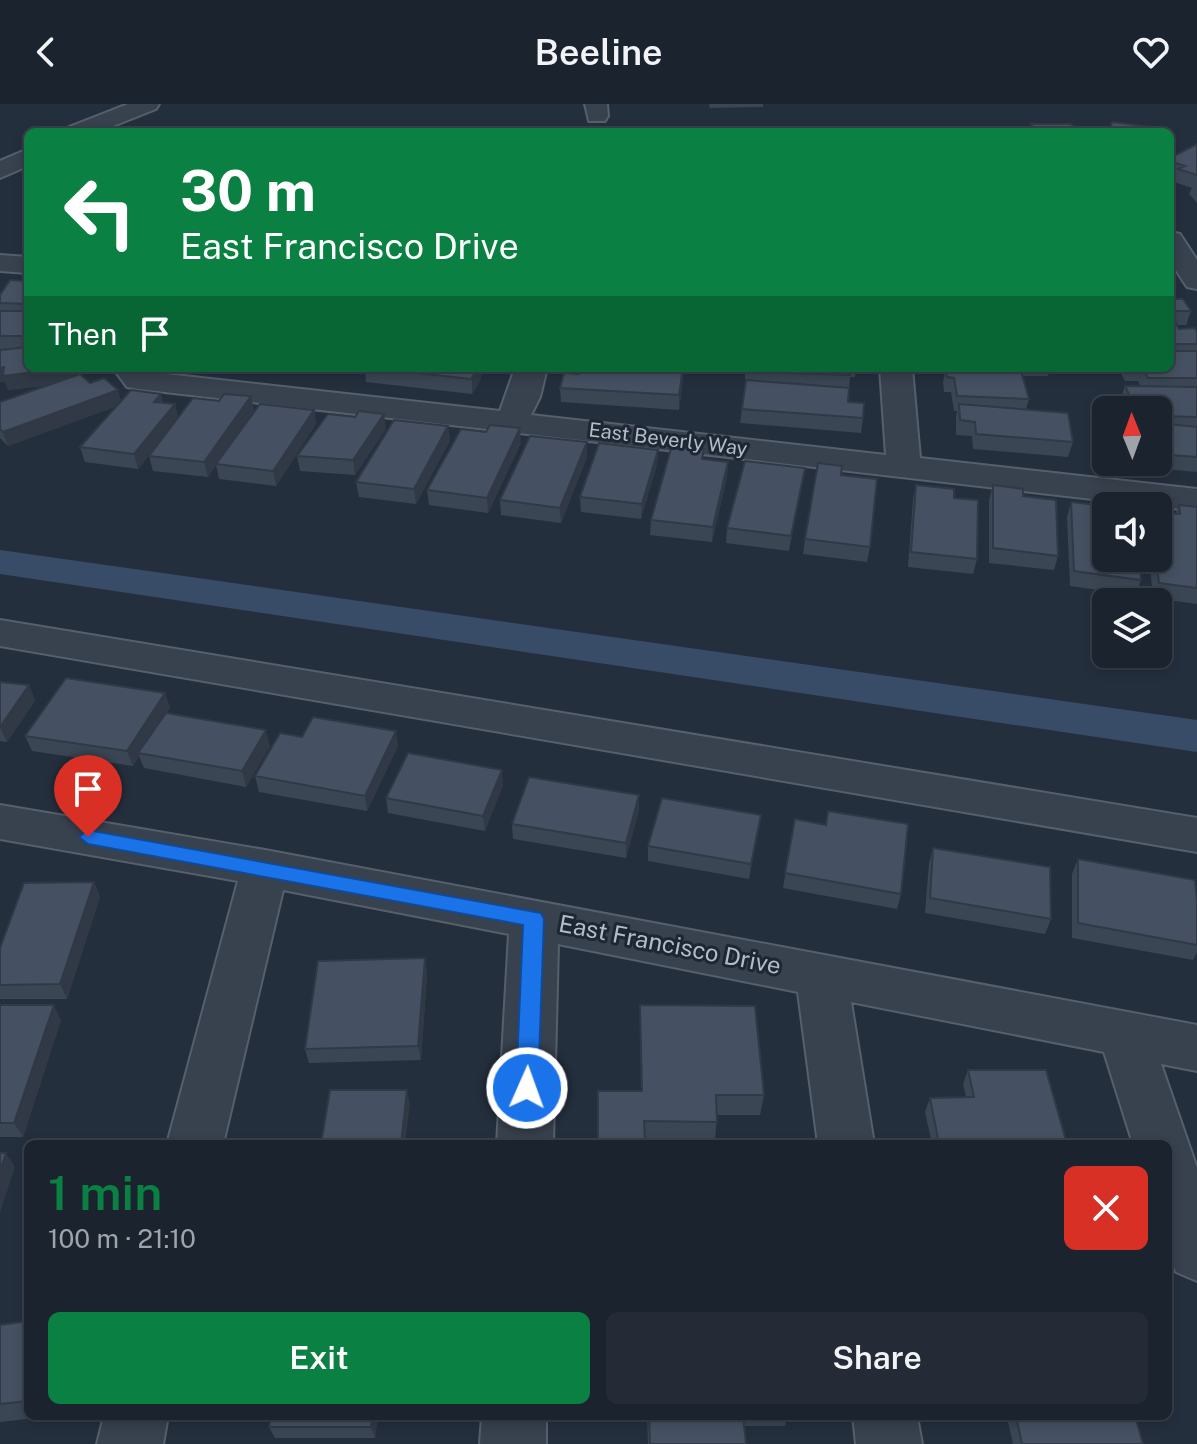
<!DOCTYPE html>
<html lang="en">
<head>
<meta charset="utf-8">
<style>
  body { margin:0; font-family:"Public Sans",sans-serif; background:#242b36; color:#f1f3f6; height:100vh; display:flex; flex-direction:column; font-size:30px; white-space:nowrap }
  * { box-sizing:border-box; margin:0 }
  p { font-size:26px; color:#a0a4aa }
  .icon { flex:none; width:44px; height:44px; fill:none; stroke:currentColor; stroke-width:2; stroke-linecap:round; stroke-linejoin:round }
  .map { position:relative; flex:1; overflow:hidden }
  .panel { position:absolute; left:24px; top:1036px; width:1148px; height:280px; display:flex; flex-direction:column; background:#1b232e; border-radius:12px; box-shadow:0 4px 12px #0003,0 0 0 2px #39404a }
  .panel>* { flex:none }
  .top-card { position:absolute; left:24px; top:24px; width:1150px; height:244px; border-radius:12px; box-shadow:0 4px 12px #0003,0 0 0 2px #39404a; background:#0b8043; color:#fff; overflow:hidden }
  .needle { width:52px; rotate:359deg }
  .tools { position:absolute; left:1092px; top:292px; display:grid; gap:16px }
  .tools a { display:grid; place-items:center; width:80px; height:80px; border-radius:12px; background:#1b232e; box-shadow:0 4px 12px #0003,0 0 0 2px #39404a; font-size:40px }
  .pin { position:absolute; display:grid; place-items:center; width:68px; height:68px; color:#fff; margin:-82px -34px; border-radius:50% 50% 50% 0; rotate:-45deg; box-shadow:0 0 8px #0007 }
  .pin .icon { rotate:45deg }
  .me { position:absolute; width:88px; margin:-44px; rotate:2deg; stroke-linejoin:round; filter:drop-shadow(0 0 6px #0008) }
  .turn { display:flex; align-items:center; gap:28px; height:168px; padding:0 24px; font-size:36px }
  .turn .icon { width:104px; height:104px; stroke-width:2.5 }
  .turn b { display:block; font-size:56px; line-height:68px }
  .then { display:flex; align-items:center; height:76px; padding:0 24px; background:#0003; gap:16px; font-size:30px }
  .round { display:grid; place-items:center; flex:none; width:84px; height:84px; border-radius:12px; background:#242b36 }
  .overview { display:flex; align-items:center; justify-content:space-between; height:136px; padding:0 24px }
  h1 { font-size:48px; font-weight:600; line-height:60px; color:#0b8043 }
  .primary-button { display:flex; gap:16px; margin-top:auto; padding:16px 24px }
  .primary-button a { flex:1; height:92px; border-radius:12px; background:#0b8043; color:#fff; font-size:32px; font-weight:600; line-height:92px; text-align:center }
  .primary-button a+a { background:#242b36; color:#f1f3f6 }
  header { display:flex; justify-content:space-between; align-items:center; height:104px; padding:0 24px; background:#1b232e; font-size:36px; font-weight:600 }
  .map>svg:first-child { display:block }
  .lines { fill:none; stroke-linecap:round; stroke-linejoin:round }
  .canal { fill:#394c67; fill-rule:evenodd }
  .minor-casing { stroke:#565f6c; stroke-width:4 }
  .minor { fill:#38414e; fill-rule:evenodd }
  .wall { fill:#3b4654 }
  .shaded-wall { fill:#303945 }
  .building { fill:#455162; stroke:#303945; stroke-width:2 }
  .route { fill:#1a73e8; stroke:#114b97; stroke-width:2 }
  .labels { text-anchor:middle; dominant-baseline:central; stroke-width:6; stroke-linejoin:round; paint-order:stroke }
  .far-street-label { font-size:20px; fill:#b4bcc9; stroke:#1d2633 }
  .street-label { font-size:24px; fill:#b4bcc9; stroke:#1d2633 }
</style>
</head>
<body>
<header><svg class="icon" aria-label="back" viewBox="0 0 24 24"><path d="M15 5l-7 7 7 7"/></svg>Beeline<svg class="icon" aria-label="heart" viewBox="0 0 24 24"><path d="M12 20l-8-8c-3-5 5-10 8-4 3-6 11-1 8 4z"/></svg></header>
<div class="map">
<svg width="1197" height="1340" viewBox="0 0 1197 1340">
  <rect width="100%" height="100%" fill="#242f3e"/>
  <g class="lines">
    <path class="canal" d="M0 446 1197 616V648L0 470Z"/>
    <defs>
      <path id="minor" d="M128 0H159L156 5 98 28H65L69 23Z
        M585 0H607L608 12 605 17H589Z
        M28 45V62L0 74V57Z
        M1170 128 1180 130 1197 156V185L1187 183 1170 157Z
        M0 151 28 153V169L0 167Z
        M113 264H145L148 268 500 307 515 264H547L540 293 531 311 886 351 880 264H912L920 354 1197 385V407L138 285 127 283Z
        M0 516 1197 714V748L0 542Z
        M0 701 265 746 1197 921V967L1161 960 1197 1064V1177L1176 1168 1168 1149V1040H1133L1104 948 851 898 874 1040H818L798 888 558 840 553 1040H497L509 830 283 786 223 1040H167L238 777 0 735Z
        M104 1312H168L163 1340H97Z
        M482 1312H546V1340H480Z
        M853 1312H917L922 1340H856Z"/>
    </defs>
    <use href="#minor" class="minor-casing"/>
    <use href="#minor" class="minor"/>
  </g>
  <path class="wall" d="M709 0H763V3L710 4Z
    M1031 20 1078 28H1029Z
    M1197 40V99L1189 90 1192 84 1174 78 1176 73 1170 71V54Z
    M28 177V264L76 271 121 297 175 300 178 314 254 307 230 341 314 306 316 320 276 382 219 375 216 361 208 373 153 367 149 352 160 338 138 365 85 358 80 343 117 302 8 342 0 334V298L49 281 8 286 5 278H0V191Z
    M1170 195 1191 207 1186 221H1177L1179 225 1197 228V368L1141 363 1140 358H1158V306H1125L1120 297 1125 282 1141 283 1138 277H1125L1118 264H1170Z
    M365 264H480L481 275 472 290 366 278Z
    M577 264H684L679 306 561 298 560 284 579 270 580 266H577Z
    M745 264H856L855 273H850L848 298 863 314 861 329 740 319 745 282Z
    M946 264H1050L1048 272H1022L1029 295 1026 305 1073 338 1068 353 973 345 972 332 956 331V314L957 307H954L951 288H944L943 278Z
    M448 322 450 337 416 400 359 393 356 378Z
    M386 325 355 371 300 367 297 352Z
    M587 338V353L561 419 501 411 500 396Z
    M521 339 488 409 429 401 427 386Z
    M658 346 657 360 641 415 581 408 580 393Z
    M704 355 728 358 727 373 712 438 650 431 651 416Z
    M805 364 789 447 726 439 727 424Z
    M841 371 870 443 867 458 803 450 805 435Z
    M916 381 954 394 977 455 973 470 908 463 913 395Z
    M993 381 1023 392 1058 452 1054 466 989 459V396Z
    M1071 398 1141 476 1136 491 1070 482 1067 413Z
    M1179 401 1197 403V500L1153 494 1149 454H1158Z
    M0 578 29 581 35 597 7 638 0 637Z
    M165 589 170 604 166 609 270 642 246 683 144 664 139 652 133 662 32 647 25 632Z
    M302 633 398 642 367 707 259 688 255 672Z
    M503 681 485 727 388 709 386 694Z
    M639 691V706L626 754 513 735 512 720Z
    M761 711 749 775 648 757V742Z
    M795 715 901 790 897 805 783 784Z
    M933 744 1051 815 1045 830 925 809 929 759Z
    M1078 755 1197 798V848L1193 856 1072 834V770Z
    M94 778 100 793 67 895H0V844Z
    M427 869 421 956 309 959 305 945Z
    M0 901 61 916 23 1033H0Z
    M640 901 764 991 760 1011H717L715 1037H645V1040H598V987H641Z
    M968 966 1067 1040H932L925 1008 930 994 966 993 963 980Z
    M28 1217V1312H52L0 1318V1320V1221Z
    M378 1312 375 1334H275L269 1323Z
    M647 1312H787L785 1322H744L746 1340H648Z
    M1012 1312H1135L1143 1340H1013L1008 1318Z"/>
  <path class="shaded-wall" d="M4 263 76 264V277L8 286 5 278H0V264Z
    M472 264H480L481 275 472 290Z
    M684 264 683 277 679 306V291Z
    M118 286 122 300 8 342 3 328Z
    M161 290 165 304 154 298Z
    M251 292 254 307 208 373 204 358Z
    M175 300 179 315 138 365 134 350Z
    M314 306 316 320 276 382 273 367Z
    M384 310 386 325 355 371 353 356Z
    M448 322 450 337 416 400 414 385Z
    M520 324 521 339 488 409 487 394Z
    M587 338V353L561 419 560 404Z
    M658 346 657 360 641 415 642 400Z
    M728 358 727 373 712 438 713 423Z
    M805 364 803 379 789 447 791 432Z
    M29 581 35 597 7 638 0 623Z
    M165 589 170 604 141 649H138L139 652 133 662 127 647Z
    M266 626 270 642 246 683 242 667Z
    M396 627 398 642 367 707 365 692Z
    M502 666 503 681 485 727 483 712Z
    M639 691V706L626 754V739Z
    M761 711 759 726 749 775 751 760Z
    M94 778 100 793 67 895 60 880Z
    M425 854 427 869 421 956 418 942Z
    M54 901 61 916 23 1033 14 1019Z
    M407 986 410 1000 405 1040H401Z
    M6 1049 15 1063 0 1109V1067Z
    M373 1312H378L375 1334 371 1323Z"/>
  <path class="building" d="M1112 18 1153 23 1152 28H1109Z
    M1031 20H1071L1078 28H1036Z
    M982 23H1022L1026 28H985Z
    M833 27H874L875 28H833Z
    M1197 40V71L1178 65 1185 62 1170 57V54Z
    M10 176 28 177V200L0 199V191Z
    M1170 195H1183L1191 207H1170Z
    M0 207H28V232H0Z
    M1170 214H1173L1179 225 1195 224 1197 228V240H1170Z
    M28 243V264H64L3 272 4 263 0 264V246Z
    M1170 247H1197V274H1148L1143 264H1170Z
    M370 264H478L471 275Z
    M580 264H683L679 291 560 284 564 269 579 270Z
    M746 264H849L850 271 746 268Z
    M946 264 1021 267 1029 295 957 292 954 274 947 273Z
    M80 270 90 279 104 274 118 286 3 328 0 325V298Z
    M746 276 849 284 848 298 864 299 863 314 742 305Z
    M1125 282 1197 283V313L1158 312V306H1136Z
    M131 286 161 290 154 298 175 300 134 350 80 343Z
    M224 290 251 292 204 358 149 352 193 294 219 297Z
    M260 300 314 306 273 367 216 360Z
    M959 300 1068 309 1073 338 976 330 975 318 960 316Z
    M359 307 384 310 353 356 297 352 328 310 355 313Z
    M394 316 448 322 414 385 356 378Z
    M1158 319 1197 323V353L1158 350Z
    M490 321 520 324 487 394 427 386 461 325 486 328Z
    M530 332 587 338 560 404 500 396Z
    M599 339 658 346 642 400 580 393Z
    M672 341 704 345 702 355 728 358 713 423 651 416Z
    M745 357 805 364 791 432 727 424Z
    M818 359 842 362 841 371 877 375 870 443 805 435Z
    M916 381 954 385V394L978 396 977 455 911 448Z
    M993 381 1023 385V392L1056 396 1058 452 993 444Z
    M1071 398 1106 402V454H1139L1141 476 1074 467Z
    M1179 401 1197 403V484L1159 479 1156 454H1158V408L1180 410Z
    M66 574 165 589 127 647 25 632Z
    M0 578 29 581 0 623Z
    M166 609 266 626 242 667 138 649Z
    M313 613 396 627 365 692 255 672 280 629 302 633Z
    M408 649 502 666 483 712 386 694Z
    M529 673 639 691 626 739 512 720Z
    M662 694 761 711 751 760 648 742Z
    M828 707 908 720 901 790 785 769 795 715 826 721Z
    M933 744 1050 763 1051 815 930 794Z
    M1078 755 1195 776 1197 798V841L1078 819Z
    M94 778 60 880 0 881V844L24 779Z
    M425 854 418 942 305 945 318 857Z
    M0 901H54L14 1019H0Z
    M640 901 755 902 764 991H716L717 1018 644 1017 645 1036H598V987H642Z
    M968 966H1046L1067 1040H939L930 994 974 993Z
    M330 986H407L401 1040H321Z
    M0 1049H6L0 1067Z
    M28 1217V1297L0 1300V1221Z
    M271 1312H373L371 1323H269Z
    M649 1312H743L746 1340H650Z
    M1016 1312H1135L1143 1340H1022Z"/>
  <path class="route" d="M88 726 541 809 544 815 538 984 535 991 527 993 519 991 516 984 523 821 88 740 79 733Z"/>
  <g class="labels">
    <g class="far-street-label">
      <text transform="translate(668 335) rotate(7)">East Beverly Way</text>
    </g>
    <g class="street-label">
      <text transform="translate(670 840) rotate(11)">East Francisco Drive</text>
    </g>
  </g>
</svg>
<div class="tools">
<a><svg class="needle" viewBox="-14 -14 28 28"><path d="M0-13l5 13h-10z" fill="#e53935"/><path d="M0 13l5-13h-10z" fill="#a0a4aa"/></svg></a>
<a><svg class="icon" aria-label="sound" viewBox="0 0 24 24"><path d="M4 9h4l5-4v14l-5-4H4zM17 9q2 3 0 6"/></svg></a>
<a><svg class="icon" aria-label="layers" viewBox="0 0 24 24"><path d="M12 4l9 5-9 5-9-5zM3 14l9 5 9-5"/></svg></a>
</div>
<div class="pin" style="left:88px;top:733px;background:#d93025"><svg class="icon" aria-label="arrive" viewBox="0 0 24 24"><path d="M6 21V4h12l-3 4 3 4H6"/></svg></div>
<svg class="me" style="left:527px;top:984px" viewBox="-20 -20 40 40"><circle r="17" fill="#1a73e8" stroke="#fff" stroke-width="3"/><path d="M0-11L8 9 0 5-8 9z" fill="#fff"/></svg>
<div class="top-card">
<div class="turn"><svg class="icon" aria-label="left" viewBox="0 0 24 24"><path d="M17 20v-9H6M10 6l-5 5 5 5"/></svg><div><b>30 m</b>East Francisco Drive</div></div>
<div class="then">Then<svg class="icon" aria-label="arrive" viewBox="0 0 24 24"><path d="M6 21V4h12l-3 4 3 4H6"/></svg></div>
</div>
<section class="panel">
<div class="overview"><div><h1>1 min</h1><p>100 m · 21:10</p></div><a class="round" style="background:#d93025;color:#fff"><svg class="icon" aria-label="close" viewBox="0 0 24 24"><path d="M6 6l12 12M18 6L6 18"/></svg></a></div>
<div class="primary-button"><a>Exit</a><a>Share</a></div>
</section>
</div>
</body>
</html>
